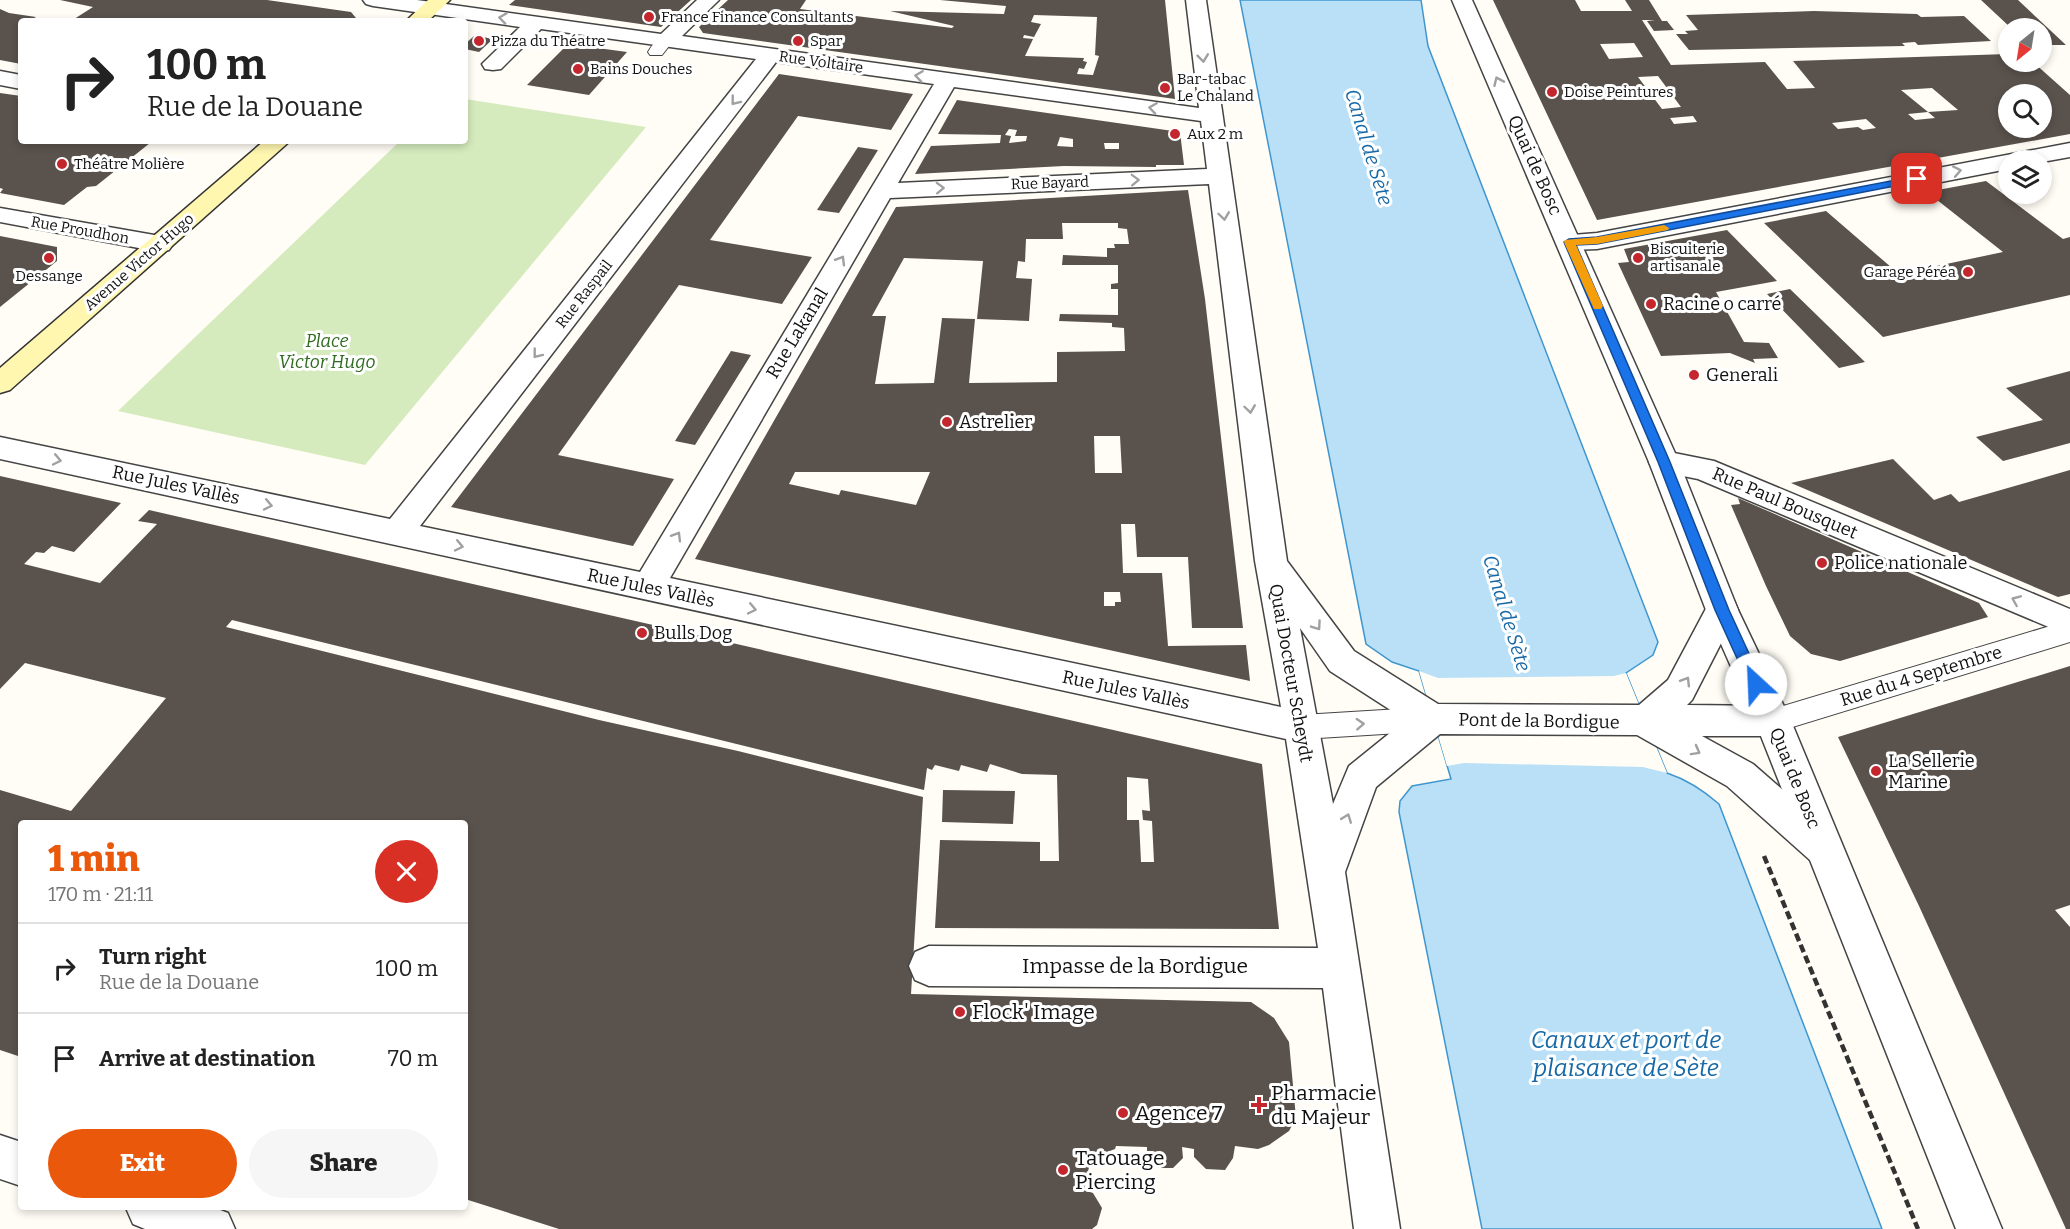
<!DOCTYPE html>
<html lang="en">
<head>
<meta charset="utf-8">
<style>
  body { margin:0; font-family:Bitter,serif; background:#f6f6f6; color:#222; height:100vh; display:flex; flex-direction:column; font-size:22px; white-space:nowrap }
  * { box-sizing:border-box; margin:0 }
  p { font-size:20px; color:#767676 }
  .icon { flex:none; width:33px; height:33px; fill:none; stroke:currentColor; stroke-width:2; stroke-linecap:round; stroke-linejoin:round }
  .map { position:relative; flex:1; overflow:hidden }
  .panel { position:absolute; left:18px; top:820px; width:450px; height:390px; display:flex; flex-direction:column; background:#fff; border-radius:6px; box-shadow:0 3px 9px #0003 }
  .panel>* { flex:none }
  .guide { position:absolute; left:18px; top:18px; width:450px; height:126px; border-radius:6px; box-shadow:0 3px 9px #0003; background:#fff; color:#222; overflow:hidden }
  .needle { width:39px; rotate:210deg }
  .tools { position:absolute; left:1998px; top:18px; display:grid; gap:12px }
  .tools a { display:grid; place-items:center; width:54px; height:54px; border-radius:50%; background:#fff; box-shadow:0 3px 9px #0003; font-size:30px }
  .pin { position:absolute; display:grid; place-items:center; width:51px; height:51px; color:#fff; margin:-26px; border-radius:12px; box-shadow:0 3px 9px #0006 }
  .me { position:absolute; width:66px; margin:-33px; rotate:335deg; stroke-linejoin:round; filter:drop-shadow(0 0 4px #0008) }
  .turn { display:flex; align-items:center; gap:21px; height:126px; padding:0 30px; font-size:27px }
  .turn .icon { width:78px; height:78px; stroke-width:2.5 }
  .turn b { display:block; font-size:42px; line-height:51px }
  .round { display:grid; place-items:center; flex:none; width:63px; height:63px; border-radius:32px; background:#f6f6f6 }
  .head { display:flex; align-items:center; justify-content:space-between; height:102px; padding:0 30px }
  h1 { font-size:36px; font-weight:800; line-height:45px; color:#ea580c }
  .cta { display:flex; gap:12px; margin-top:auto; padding:12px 30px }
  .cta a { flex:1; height:69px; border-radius:36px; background:#ea580c; color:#fff; font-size:24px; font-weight:800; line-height:69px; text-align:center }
  .cta a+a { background:#f6f6f6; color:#222 }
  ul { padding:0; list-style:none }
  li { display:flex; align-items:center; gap:18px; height:90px; padding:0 30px; border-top:2px solid #e0e0e0 }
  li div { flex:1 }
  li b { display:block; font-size:22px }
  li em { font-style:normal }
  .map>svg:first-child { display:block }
  .green { fill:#d5ebbd }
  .water { fill:#b9e0f7; stroke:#3f96cf; stroke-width:1.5 }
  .pier { fill:#fffdf5 }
  .building { fill:#5a524d; fill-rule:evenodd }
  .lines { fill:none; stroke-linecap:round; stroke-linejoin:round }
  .service-casing { stroke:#444; stroke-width:2 }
  .minor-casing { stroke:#444; stroke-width:3 }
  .tertiary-casing { stroke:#444; stroke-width:3 }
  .secondary-casing { stroke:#333; stroke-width:3 }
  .path { stroke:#333; stroke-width:4.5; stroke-dasharray:8 4; stroke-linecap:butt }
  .service { fill:#fff; fill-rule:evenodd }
  .minor { fill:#fff; fill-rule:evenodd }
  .tertiary { fill:#fff; fill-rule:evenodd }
  .secondary { fill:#fff6b0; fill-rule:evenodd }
  .oneway { stroke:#a0a0a0 }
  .route { fill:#1a73e8; stroke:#114b97; stroke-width:1.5 }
  .slow { fill:#f59e0b }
  .poi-dot { fill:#c4262e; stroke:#fff; stroke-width:2 }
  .labels { text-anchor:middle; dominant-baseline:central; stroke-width:6; stroke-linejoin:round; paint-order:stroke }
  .far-poi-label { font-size:15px; fill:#111; stroke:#fff; text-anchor:start }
  .far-street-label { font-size:15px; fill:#111; stroke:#fff }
  .street-label { font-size:18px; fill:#111; stroke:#fff }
  .poi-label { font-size:18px; fill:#111; stroke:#fff; text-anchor:start }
  .park-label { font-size:18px; font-style:italic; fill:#2f6b1f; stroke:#fff }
  .water-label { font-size:20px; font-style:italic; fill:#1768a6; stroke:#fff }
  .near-street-label { font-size:21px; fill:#111; stroke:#fff }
  .near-poi-label { font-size:21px; fill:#111; stroke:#fff; text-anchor:start }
  .near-water-label { font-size:24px; font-style:italic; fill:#1768a6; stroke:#fff }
</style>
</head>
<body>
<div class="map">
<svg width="2070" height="1229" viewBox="0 0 2070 1229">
  <rect width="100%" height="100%" fill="#fffdf5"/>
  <path class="green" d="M465 99 646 127 365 465 118 411 400 141H465Z"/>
  <path class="water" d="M1240 0H1421L1428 46 1658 642 1653 655 1626 673 1667 773C1688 780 1703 790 1719 804L1882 1229H1482L1399 812 1400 801 1412 786 1451 779 1419 671 1392 662 1366 644Z"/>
  <path class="pier" d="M1419 671 1438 678 1614 676 1626 673 1667 773 1643 767 1464 763 1447 766Z"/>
  <path class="building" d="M60 0H267L351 12 356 18 352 21H71L93 7Z
    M515 0H691L661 27 509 5Z
    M728 0H806L800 9 952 28 954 26 890 11 1004 14 1006 6 940 0H1165L1175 99 703 33 699 27ZM1034 15 1097 17 1095 55 1099 56 1093 75 1077 74 1079 68 1084 69 1087 62 1083 61 1084 58 1025 56 1033 39 1023 38 1024 35 1034 37 1041 24 1031 22Z
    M1493 0H1575L1581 11H1632L1625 0H1649L1662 21H1667L1674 30 1654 31 1647 21 1655 20H1642L1671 65 1765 62 1787 89 1815 88 1793 61 2008 54V62H2033L2070 95V134L1597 220ZM1634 43 1643 57 1609 59 1600 44ZM1658 76 1681 107 1662 109 1638 77ZM1932 88 1958 110 1928 112 1935 118 1915 120 1908 114 1928 112 1901 90ZM2008 94H2042V128H2008ZM1693 116 1697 122 1674 124 1670 118ZM1866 119 1876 128 1863 130 1858 127 1838 129 1832 123Z
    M1981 0H2018L2066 45H2042V28H2011Z
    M0 9 9 13 36 17 29 21H21V64L0 60Z
    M1814 11 1917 14 1921 17 1964 16 1991 41 1918 45 1915 42 1902 43 1905 46 1689 50 1676 34H1688L1685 31 1698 30 1686 15Z
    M474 36H478L493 39 479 52 465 49V44Z
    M568 44 627 52 589 95 527 85Z
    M779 74 913 94 891 130 798 116 710 240 812 257 782 304 679 285 558 455 674 479 633 546 451 507Z
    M0 93 21 96 17 98 21 99V141L150 143 96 186 87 187 64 205 0 193 3 189 0 188Z
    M957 100 1180 132 1184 165H1156V167L1064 166 915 174 931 146 1000 143 1001 135 938 134ZM1009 129 1017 130 1015 136H1027L1026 141 1009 143 1011 136 1005 135ZM1060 137 1073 139V147L1057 146ZM1104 143H1119V149H1105Z
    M858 147 878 150 839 213 817 210Z
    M1986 181 2063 239 2070 237V295L1883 337 1764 223 1826 211 1899 274 2003 252 1927 192Z
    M1188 190 1205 299 1243 628H1192L1188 557H1137L1135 524H1121L1123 573H1162L1168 646 1246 645 1250 681 695 559 896 207ZM1062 223H1118V228L1127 229 1129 244H1114L1115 248H1107V257L1063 255 1062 265H1118V283L1111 284V289H1118V315L1060 314 1059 321 1112 323V327L1124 328 1125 351 1057 352V382L969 383 975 319 942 318 934 383 875 384 886 316H872L904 258 983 261 977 319 1029 321 1032 279 1016 278 1018 261 1025 262 1026 239H1063ZM1094 436H1120L1122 473H1095ZM795 472H930L916 505 841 490 839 495 789 484ZM1104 592H1120L1121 602H1115V606H1104Z
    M1727 230 1777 281 1716 292 1744 342 1769 343 1778 358 1753 359 1755 363 1730 353 1661 356 1618 263 1629 262 1624 249Z
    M0 236 57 247V261L0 307Z
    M1790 289 1865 362 1839 368 1767 294Z
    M731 351 751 355 695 445 675 441Z
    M2070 371V443L2003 461 1976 437 2043 420 2006 388Z
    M1893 459 1934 500 1951 494 1959 502 2070 470V594L2058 597 1791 483Z
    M0 476 121 503 74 552 52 546 44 553 36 552 24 564 100 583 157 524 138 521 149 510 1262 764 1279 929 935 928 940 840 1040 842V861H1059L1057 775 1022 774 990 764 987 772 961 765 959 771 935 765 932 770 927 768 924 790 232 620 226 627 599 720 738 751 923 797 911 994 1251 1002 1274 1018 1289 1042 1296 1118 1289 1131 1269 1145 1258 1149 1235 1146 1233 1158 1225 1170 1206 1169 1194 1157V1149L1182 1147 1183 1158 1173 1168H1159L1147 1156V1147L1116 1146 1115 1149 1091 1158 1084 1190 1093 1193 1102 1208 1097 1225 1092 1229H559L465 1199V824H21V1057L0 1050V790L71 811 166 698 25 663 0 689ZM1127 777 1148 779 1150 811 1142 810 1143 820 1152 821 1154 862H1141L1139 820H1127Z
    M1738 498 1979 603 1988 617 1840 661 1811 654 1790 636 1766 586 1731 505 1740 504Z
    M2070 666V905L2055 910 2070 927V1229H2066L1919 906 1838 737Z
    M943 790 1015 791 1013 824 942 822Z"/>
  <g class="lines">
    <defs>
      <path id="service" d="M665 36 671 38 673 41 662 55H650L648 52C652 45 657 38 665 36Z
        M2070 620V642L1773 733 1763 729 1759 721 1763 713 1773 709Z
        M1433 707 1443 711 1447 719 1443 727 1433 731 1302 739 1292 735 1288 727 1292 719 1302 715Z"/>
      <path id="minor" d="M363 0H417L661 34 697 0H719L682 36 1199 108 1186 0H1206L1287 561 1354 651 1438 704 1639 705 1668 680 1710 601 1722 597 1734 601 1738 610 1692 700 1687 705 1773 706 1785 710 1791 721 1785 732 1773 736H1702L1753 764 1837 837 1843 849 1837 861 1824 867 1811 861 1727 786 1637 735 1440 734 1376 787 1345 872 1400 1229H1354L1323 988 929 986 915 980 909 966 915 952 929 946 1318 948 1286 739 0 459V437L390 519 756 59 541 29 501 69 493 70 485 69 482 64 520 27 373 6 366 4ZM776 62 934 84 640 572 420 526ZM954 87 1201 121 1207 169 898 183ZM1209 184 1255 561 1281 707 670 578 890 198ZM1300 628 1330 671 1406 720 1349 766 1333 804Z
        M0 71 21 75V89L0 85Z
        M2070 143V157L2042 162 2008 160V169L1597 249 1569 250 1560 248 1556 242 1560 236 1597 233Z
        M0 208 160 236 169 238 173 244 169 250 160 252 0 222Z
        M1664 451 1714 461 2070 609V636L1698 479 1653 470 1649 462 1653 454Z
        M0 1135 21 1142V1186L0 1179Z
        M126 1208H215L228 1213 235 1229H145L133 1224Z"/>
      <path id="tertiary" d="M1452 0H1472L1679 462 1738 610 1791 721 2002 1229H1956L1755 721 1706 610 1649 462Z"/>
      <path id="secondary" d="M428 0H450L428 21H406Z
        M264 141H290L10 390 0 393V368Z"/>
    </defs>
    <use href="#service" class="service-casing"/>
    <use href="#minor" class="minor-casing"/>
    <use href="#tertiary" class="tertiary-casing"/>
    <use href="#secondary" class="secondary-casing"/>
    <path class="path" d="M1764 856 1918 1229"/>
    <use href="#service" class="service"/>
    <use href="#minor" class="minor"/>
    <use href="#tertiary" class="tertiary"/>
    <use href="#secondary" class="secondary"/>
  </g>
  <defs><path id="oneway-chevron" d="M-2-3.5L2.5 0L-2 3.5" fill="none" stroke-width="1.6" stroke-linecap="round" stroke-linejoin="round" transform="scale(1.5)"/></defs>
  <g class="oneway">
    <use href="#oneway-chevron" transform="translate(503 18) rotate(-172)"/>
    <use href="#oneway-chevron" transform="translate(1203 58) rotate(83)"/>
    <use href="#oneway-chevron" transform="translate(919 76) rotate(-172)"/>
    <use href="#oneway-chevron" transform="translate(1498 81) rotate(-114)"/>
    <use href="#oneway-chevron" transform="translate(735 101) rotate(128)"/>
    <use href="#oneway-chevron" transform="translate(1153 108) rotate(-172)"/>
    <use href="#oneway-chevron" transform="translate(1957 171) rotate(-11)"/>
    <use href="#oneway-chevron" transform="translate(1135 180) rotate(-2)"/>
    <use href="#oneway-chevron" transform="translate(940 188) rotate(-2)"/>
    <use href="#oneway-chevron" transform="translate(1224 216) rotate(82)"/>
    <use href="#oneway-chevron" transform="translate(841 260) rotate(-59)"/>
    <use href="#oneway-chevron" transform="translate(537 354) rotate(128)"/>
    <use href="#oneway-chevron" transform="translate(1250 409) rotate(82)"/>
    <use href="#oneway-chevron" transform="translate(57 460) rotate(12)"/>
    <use href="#oneway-chevron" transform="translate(268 505) rotate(12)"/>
    <use href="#oneway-chevron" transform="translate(677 536) rotate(-59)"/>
    <use href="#oneway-chevron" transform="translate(459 546) rotate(12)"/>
    <use href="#oneway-chevron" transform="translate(2016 600) rotate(-157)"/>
    <use href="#oneway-chevron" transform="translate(752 609) rotate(12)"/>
    <use href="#oneway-chevron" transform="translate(1317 626) rotate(55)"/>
    <use href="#oneway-chevron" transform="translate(1686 681) rotate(-58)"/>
    <use href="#oneway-chevron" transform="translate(1360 724) rotate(-3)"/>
    <use href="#oneway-chevron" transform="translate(1696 751) rotate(29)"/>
    <use href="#oneway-chevron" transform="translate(1347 818) rotate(-69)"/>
  </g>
  <path class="route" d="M1917 176 1922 179 1920 181 1597 244 1576 245 1670 462 1729 610 1763 684 1761 689H1751L1715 610 1658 462 1564 242 1569 239 1597 237Z"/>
  <path class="slow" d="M1664 225 1669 228 1668 230 1597 244 1576 245 1603 306 1601 309H1594L1564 242 1565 240 1597 237Z"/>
  <g class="poi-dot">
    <circle cx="649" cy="17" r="6"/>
    <circle cx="479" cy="41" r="6"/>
    <circle cx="798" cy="41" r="6"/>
    <circle cx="578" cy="69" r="6"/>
    <circle cx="1165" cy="88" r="6"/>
    <circle cx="1552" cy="92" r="6"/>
    <circle cx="1175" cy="134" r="6"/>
    <circle cx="62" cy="164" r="6"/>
    <circle cx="49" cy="258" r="6"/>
    <circle cx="1638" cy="258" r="6"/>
    <circle cx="1968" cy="272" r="6"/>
    <circle cx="1651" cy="304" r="6"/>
    <circle cx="1694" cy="375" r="6"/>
    <circle cx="947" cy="422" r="6"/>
    <circle cx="1822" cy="563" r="6"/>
    <circle cx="642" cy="633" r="6"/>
    <circle cx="1876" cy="771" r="6"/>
    <circle cx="960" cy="1012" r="6"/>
    <path d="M1256 1096h6v6h6v6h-6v6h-6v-6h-6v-6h6z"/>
    <circle cx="1123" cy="1113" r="6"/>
    <circle cx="1063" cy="1170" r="6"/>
  </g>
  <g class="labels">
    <g class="far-poi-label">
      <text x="661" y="17">France Finance Consultants</text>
      <text x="491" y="41">Pizza du Théatre</text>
      <text x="810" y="41">Spar</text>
      <text x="590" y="69">Bains Douches</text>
      <text x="1177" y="79">Bar-tabac<tspan x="1177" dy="17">Le Chaland</tspan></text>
      <text x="1564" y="92">Doise Peintures</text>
      <text x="1187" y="134">Aux 2 m</text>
      <text x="74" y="164">Théâtre Molière</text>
      <text x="1650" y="249">Biscuiterie<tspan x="1650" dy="17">artisanale</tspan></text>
      <text x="1956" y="272" text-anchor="end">Garage Péréa</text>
      <text x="49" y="276" text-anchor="middle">Dessange</text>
    </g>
    <g class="far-street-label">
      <text transform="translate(821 62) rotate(8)">Rue Voltaire</text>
      <text transform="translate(1050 183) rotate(-2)">Rue Bayard</text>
      <text transform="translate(80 230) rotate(10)">Rue Proudhon</text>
      <text transform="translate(139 262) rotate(-41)">Avenue Victor Hugo</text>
      <text transform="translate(584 294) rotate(-52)">Rue Raspail</text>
    </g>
    <g class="street-label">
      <text transform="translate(1535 165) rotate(66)">Quai de Bosc</text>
      <text transform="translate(797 333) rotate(-59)">Rue Lakanal</text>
      <text transform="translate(176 485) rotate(12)">Rue Jules Vallès</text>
      <text transform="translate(1785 503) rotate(23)">Rue Paul Bousquet</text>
      <text transform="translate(651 588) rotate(12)">Rue Jules Vallès</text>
      <text transform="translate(1291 673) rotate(80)">Quai Docteur Scheydt</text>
      <text transform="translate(1921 676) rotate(-17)">Rue du 4 Septembre</text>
      <text transform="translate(1126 690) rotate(12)">Rue Jules Vallès</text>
      <text transform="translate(1539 721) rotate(1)">Pont de la Bordigue</text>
      <text transform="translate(1795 778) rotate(68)">Quai de Bosc</text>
    </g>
    <g class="poi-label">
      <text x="1663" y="304">Racine o carré</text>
      <text x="1706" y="375">Generali</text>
      <text x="959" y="422">Astrelier</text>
      <text x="1834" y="563">Police nationale</text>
      <text x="654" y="633">Bulls Dog</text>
      <text x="1888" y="761">La Sellerie<tspan x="1888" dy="21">Marine</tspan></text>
    </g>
    <g class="park-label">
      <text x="327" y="341">Place<tspan x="327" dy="21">Victor Hugo</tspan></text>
    </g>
    <g class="water-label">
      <text transform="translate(1369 147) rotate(73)">Canal de Sète</text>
      <text transform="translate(1507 613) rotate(73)">Canal de Sète</text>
    </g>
    <g class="near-street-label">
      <text x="1135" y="966">Impasse de la Bordigue</text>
    </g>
    <g class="near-poi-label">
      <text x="972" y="1012">Flock' Image</text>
      <text x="1271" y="1093">Pharmacie<tspan x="1271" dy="24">du Majeur</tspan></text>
      <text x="1135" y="1113">Agence 7</text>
      <text x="1075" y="1158">Tatouage<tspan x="1075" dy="24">Piercing</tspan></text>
    </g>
    <g class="near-water-label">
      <text x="1626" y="1040">Canaux et port de<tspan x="1626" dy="28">plaisance de Sète</tspan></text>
    </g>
  </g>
</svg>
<div class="tools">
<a><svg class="needle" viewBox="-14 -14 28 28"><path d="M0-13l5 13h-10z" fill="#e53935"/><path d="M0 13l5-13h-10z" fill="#767676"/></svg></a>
<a><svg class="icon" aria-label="search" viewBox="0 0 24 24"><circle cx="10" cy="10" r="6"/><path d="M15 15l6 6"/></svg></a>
<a><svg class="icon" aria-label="layers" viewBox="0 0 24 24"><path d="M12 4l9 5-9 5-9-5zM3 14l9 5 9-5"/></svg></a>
</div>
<div class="pin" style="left:1917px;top:179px;background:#d93025"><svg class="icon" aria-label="arrive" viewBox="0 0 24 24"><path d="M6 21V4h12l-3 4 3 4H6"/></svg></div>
<svg class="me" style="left:1756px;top:684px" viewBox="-20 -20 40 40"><circle r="19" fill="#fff"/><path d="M0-13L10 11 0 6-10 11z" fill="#1a73e8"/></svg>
<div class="guide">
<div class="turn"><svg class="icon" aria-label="right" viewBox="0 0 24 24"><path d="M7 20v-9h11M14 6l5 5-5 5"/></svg><div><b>100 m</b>Rue de la Douane</div></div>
</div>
<section class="panel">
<div class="head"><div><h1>1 min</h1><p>170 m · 21:11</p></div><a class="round" style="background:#d93025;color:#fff"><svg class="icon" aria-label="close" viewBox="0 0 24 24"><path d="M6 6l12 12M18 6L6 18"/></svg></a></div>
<ul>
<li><svg class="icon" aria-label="right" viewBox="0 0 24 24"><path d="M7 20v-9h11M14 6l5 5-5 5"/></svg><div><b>Turn right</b><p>Rue de la Douane</p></div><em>100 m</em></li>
<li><svg class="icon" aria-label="arrive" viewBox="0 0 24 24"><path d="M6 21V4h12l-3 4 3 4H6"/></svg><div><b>Arrive at destination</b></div><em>70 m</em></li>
</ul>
<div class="cta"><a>Exit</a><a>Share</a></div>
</section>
</div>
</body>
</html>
